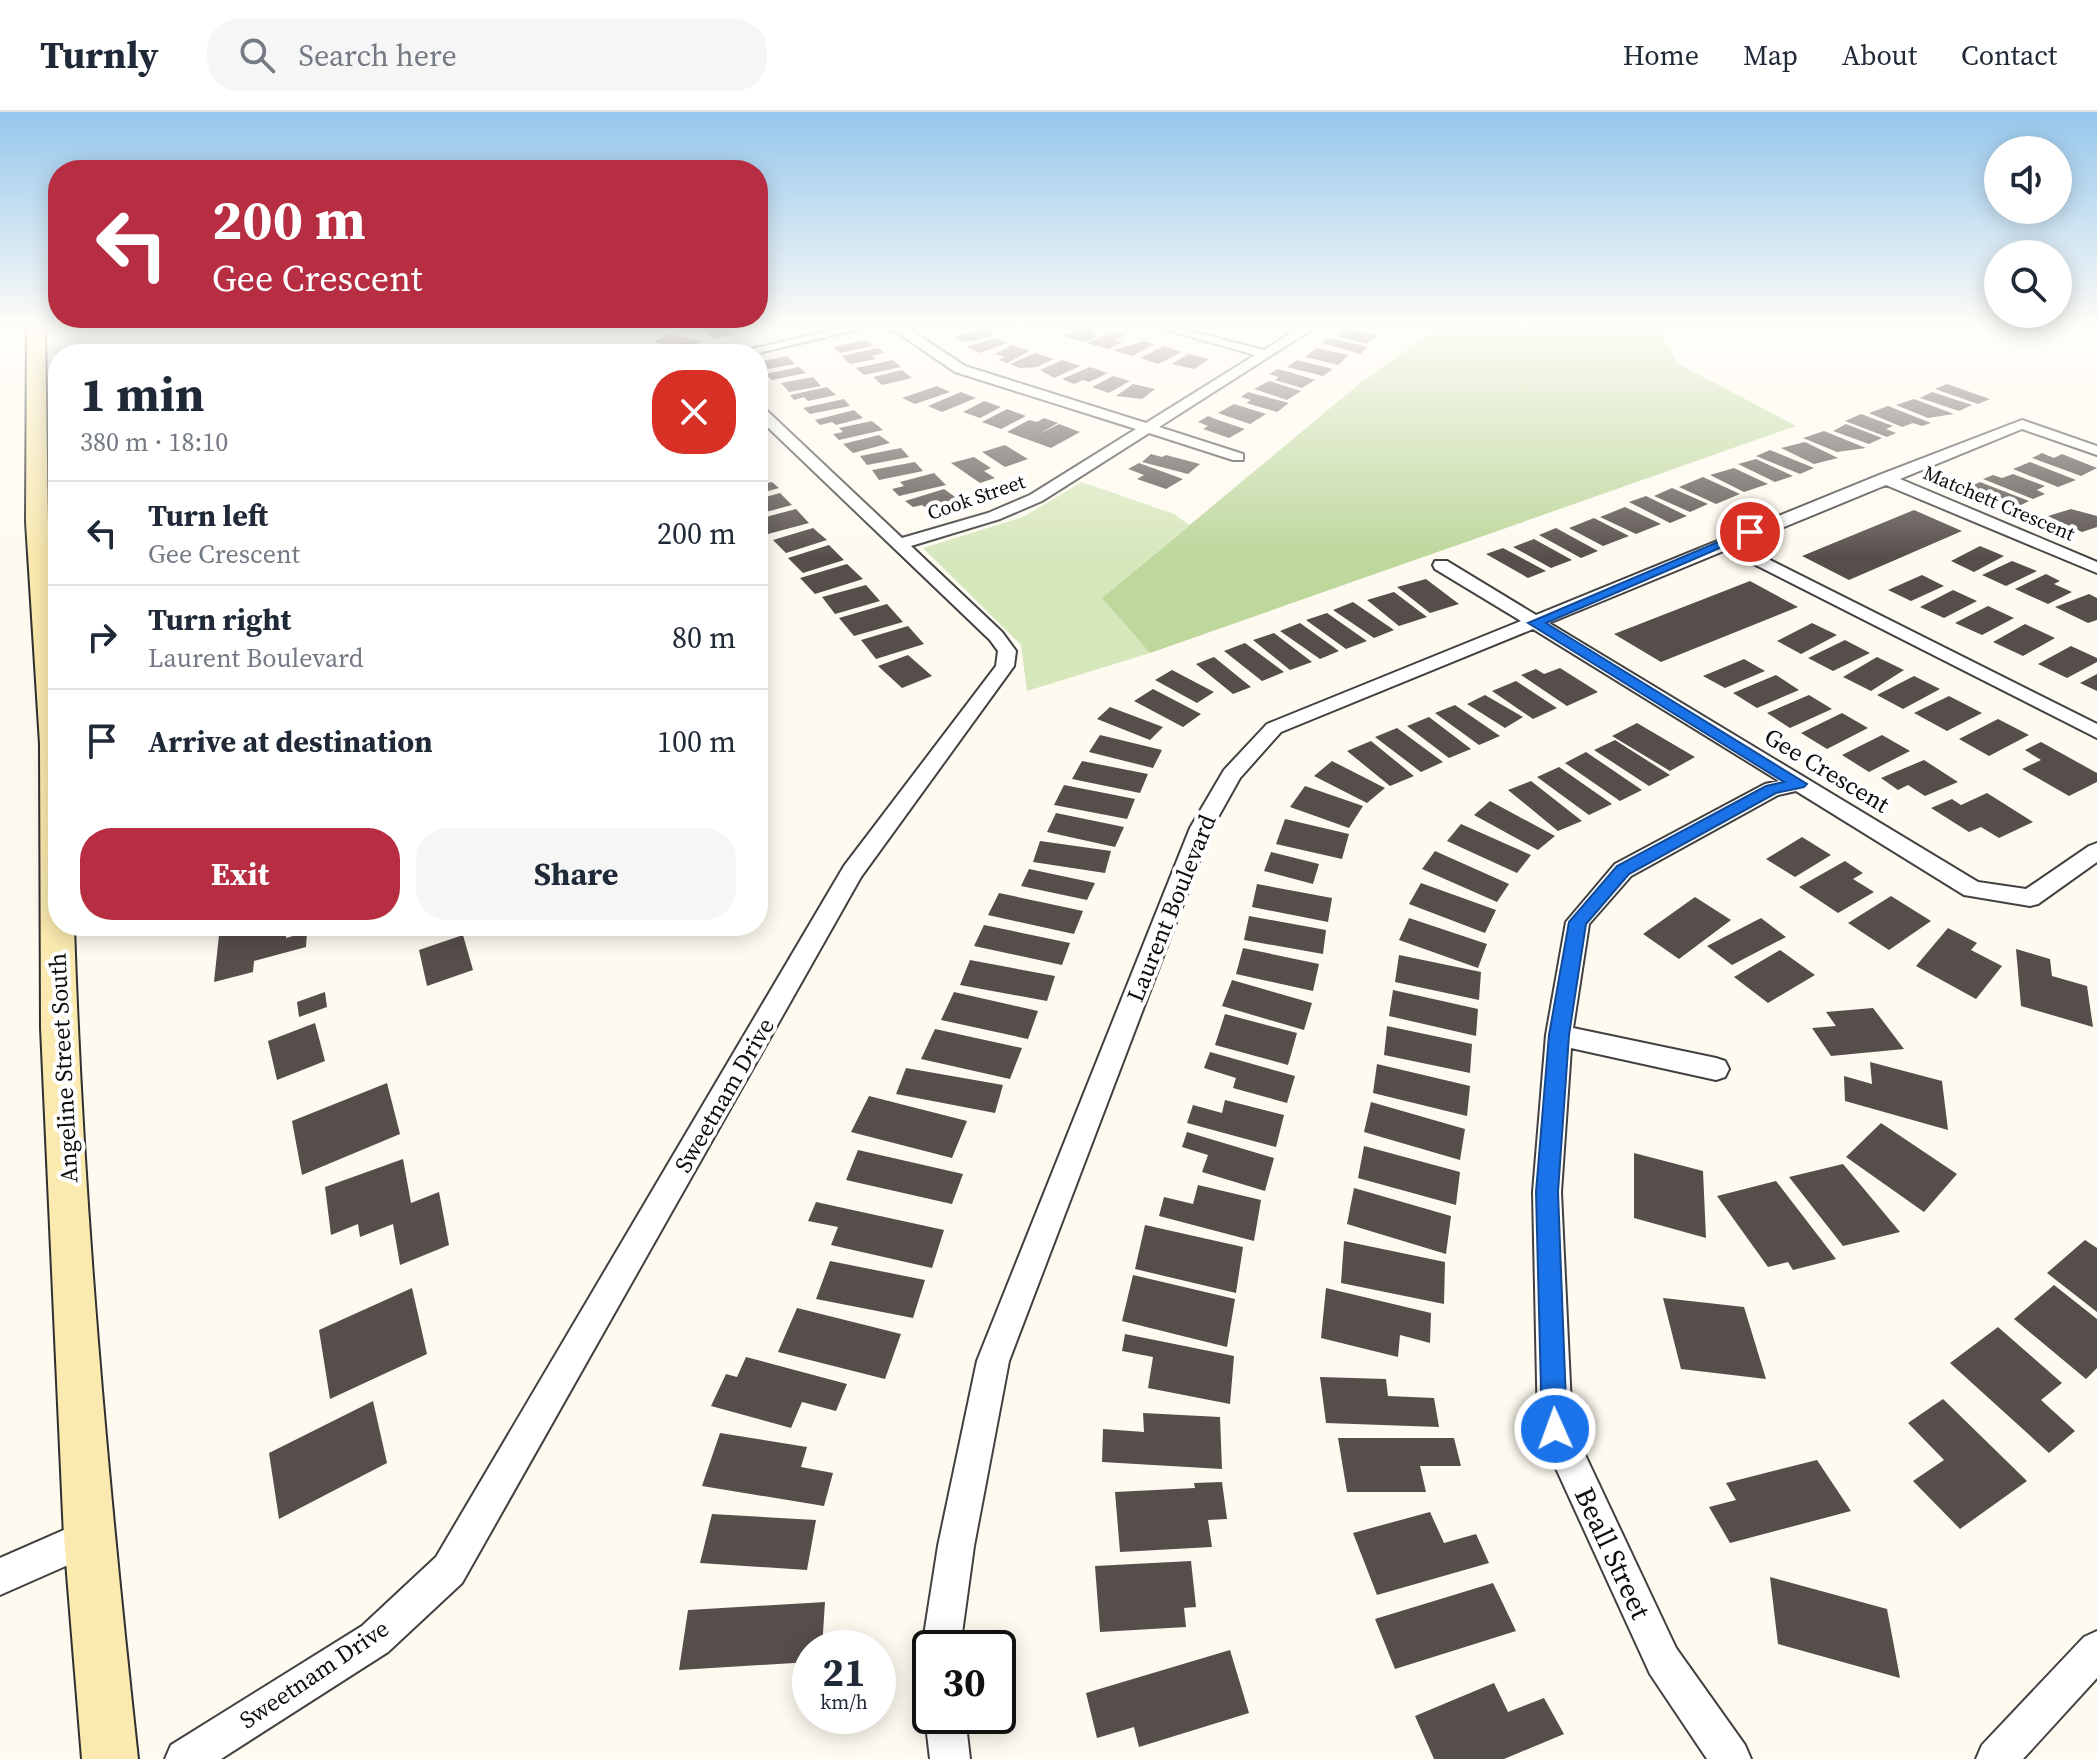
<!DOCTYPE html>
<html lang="en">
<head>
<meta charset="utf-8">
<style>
  body { margin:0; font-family:"Source Serif 4",serif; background:#f6f6f7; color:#1f2937; height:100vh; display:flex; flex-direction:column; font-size:30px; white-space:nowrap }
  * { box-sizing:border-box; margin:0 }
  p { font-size:26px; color:#747a83 }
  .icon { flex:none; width:44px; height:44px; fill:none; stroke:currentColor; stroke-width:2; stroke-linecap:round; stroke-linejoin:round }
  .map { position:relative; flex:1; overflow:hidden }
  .sheet { position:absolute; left:48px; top:232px; width:720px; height:592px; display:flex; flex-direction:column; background:#fff; border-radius:32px; box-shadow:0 4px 20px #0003 }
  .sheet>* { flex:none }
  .banner { position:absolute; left:48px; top:48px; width:720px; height:168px; border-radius:32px; box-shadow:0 4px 20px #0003; background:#b72e43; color:#fff; overflow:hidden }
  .buttons { position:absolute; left:1984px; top:24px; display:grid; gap:16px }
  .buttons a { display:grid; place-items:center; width:88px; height:88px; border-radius:50%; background:#fff; box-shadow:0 4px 20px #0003; font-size:40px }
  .speed { position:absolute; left:792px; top:1518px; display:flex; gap:16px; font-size:40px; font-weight:700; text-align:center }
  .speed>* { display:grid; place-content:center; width:104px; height:104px; border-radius:50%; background:#fff; box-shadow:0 4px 20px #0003; line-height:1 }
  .speed small { font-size:20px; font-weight:400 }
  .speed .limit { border:4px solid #111; border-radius:12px; background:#fff; color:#111 }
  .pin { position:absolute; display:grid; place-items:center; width:68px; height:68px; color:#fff; margin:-34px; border:4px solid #fff; border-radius:50%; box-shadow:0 2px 8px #0007 }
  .me { position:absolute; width:88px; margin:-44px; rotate:358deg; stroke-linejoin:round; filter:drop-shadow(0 0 6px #0008) }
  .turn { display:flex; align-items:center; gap:28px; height:168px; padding:0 32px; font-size:36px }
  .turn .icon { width:104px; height:104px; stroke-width:2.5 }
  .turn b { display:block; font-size:56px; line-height:68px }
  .round { display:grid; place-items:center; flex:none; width:84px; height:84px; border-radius:32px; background:#f6f6f7 }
  .head { display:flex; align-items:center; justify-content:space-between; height:136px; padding:0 32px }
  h1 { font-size:48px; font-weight:700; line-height:60px }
  .primary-button { display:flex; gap:16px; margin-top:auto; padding:16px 32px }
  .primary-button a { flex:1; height:92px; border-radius:32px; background:#b72e43; color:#fff; font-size:32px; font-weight:700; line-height:92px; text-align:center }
  .primary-button a+a { background:#f6f6f7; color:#1f2937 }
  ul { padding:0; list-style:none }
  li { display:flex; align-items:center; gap:24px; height:104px; padding:0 32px; border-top:2px solid #e0e1e3 }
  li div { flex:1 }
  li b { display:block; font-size:30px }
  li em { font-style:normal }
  header { display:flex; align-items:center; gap:48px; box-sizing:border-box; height:112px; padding:0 40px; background:#fff; border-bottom:2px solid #e0e1e3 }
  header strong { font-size:38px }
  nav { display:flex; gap:44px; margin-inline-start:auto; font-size:28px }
  .search { width:560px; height:72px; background:#f6f6f7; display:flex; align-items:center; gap:20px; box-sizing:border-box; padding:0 28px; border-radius:32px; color:#747a83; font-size:30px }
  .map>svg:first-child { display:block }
  .green { fill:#d7e7bc }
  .forest { fill:#bdd79c }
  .building { fill:#564e4b }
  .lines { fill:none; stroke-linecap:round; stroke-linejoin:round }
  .minor-casing { stroke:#414141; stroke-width:4 }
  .secondary-casing { stroke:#303030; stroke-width:4 }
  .minor { fill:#fff; fill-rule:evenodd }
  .secondary { fill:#faeaaf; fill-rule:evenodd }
  .route { fill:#1a73e8; stroke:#114b97; stroke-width:2 }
  .labels { text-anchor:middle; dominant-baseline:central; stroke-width:8; stroke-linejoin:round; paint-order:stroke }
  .far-street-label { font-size:20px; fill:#0e0e0e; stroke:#fff }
  .street-label { font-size:24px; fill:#0e0e0e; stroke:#fff }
  .near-street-label { font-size:28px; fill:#0e0e0e; stroke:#fff }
</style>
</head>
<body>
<header>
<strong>Turnly</strong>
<div class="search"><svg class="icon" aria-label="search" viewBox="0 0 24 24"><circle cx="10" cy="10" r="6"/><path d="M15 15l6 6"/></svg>Search here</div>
<nav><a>Home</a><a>Map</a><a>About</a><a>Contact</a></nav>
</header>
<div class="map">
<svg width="2097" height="1647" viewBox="0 0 2097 1647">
  <rect width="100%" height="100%" fill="#fefaf0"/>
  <path class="green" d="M1082 370 1174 402 1189 413 1102 486 1150 541 1027 579 1021 533 923 436 1023 405Z"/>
  <path class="forest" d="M1437 216H1658L1677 251 1796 314 1150 541 1102 486 1359 272Z"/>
  <path class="building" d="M703 216H729L736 222 713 227Z
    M1082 216H1097L1092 222 1098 224 1084 230 1064 224Z
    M986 217 995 223 972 229H960L953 225Z
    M1347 217 1378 224 1367 232 1336 224Z
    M1112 219 1125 223 1115 228 1123 230 1108 237 1087 231Z
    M670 222 702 229 686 237 654 230Z
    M995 226 1007 231 980 241 967 235Z
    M1329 226 1368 235 1360 242 1322 231Z
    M865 228 873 234 840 241 833 235Z
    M1144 229 1155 232 1132 244 1113 238Z
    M1012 233 1030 239 1007 251 999 248 1005 245 995 242Z
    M1164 234 1182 240 1158 252 1140 246Z
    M878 236 884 241 872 244 876 247 850 252 841 244Z
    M1316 236 1349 243 1338 253 1305 245Z
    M1035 241 1054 247 1037 255 1020 256 1010 252Z
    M1188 242 1209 247 1194 257 1172 252Z
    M787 244 795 252 762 258 758 254V250Z
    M893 248 901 255 864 263 856 256Z
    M1062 248 1080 254 1054 266 1040 258Z
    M1297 248 1333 257 1323 264 1287 255Z
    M799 255 806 261 772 268 765 262Z
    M1090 255 1108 261 1089 270 1083 268 1074 272 1062 267Z
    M1278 257 1289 260 1315 268 1302 276 1275 268 1279 265 1269 262Z
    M902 258 912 266 882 273 873 265Z
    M1113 264 1130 269 1109 281 1092 275Z
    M813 265 821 274 789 280 781 271Z
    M1269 269 1301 279 1287 288 1254 277Z
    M1133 272 1155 277 1142 287 1116 284Z
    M1947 272 1990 287 1978 292 1935 277Z
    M937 274 950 280 915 292 902 286Z
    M827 275 836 283 808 289 804 285 794 288 790 283Z
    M961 280 976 286 942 300 928 294Z
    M1248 280 1289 291 1277 300 1246 291 1251 288 1241 285Z
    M1932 280 1972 293 1959 299 1920 286Z
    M844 287 850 294 810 302 803 296Z
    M1914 287 1954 302 1928 306 1896 293Z
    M984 289 1001 295 980 306 963 300Z
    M1234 292 1266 302 1250 312 1218 301Z
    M1888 294 1931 311 1922 314 1913 311 1902 315 1869 301Z
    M1007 297 1026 304 1001 317 982 310Z
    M854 298 863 306 836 313 832 310 820 313 815 308Z
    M1861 302 1893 314 1886 317 1896 321 1887 325 1845 309Z
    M1208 304 1218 308 1245 317 1229 326 1203 317 1208 314 1198 310Z
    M1044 306 1058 311 1039 322 1059 312 1080 320 1051 336 1007 320 1029 308 1037 310Z
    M872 309 883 318 839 328 833 322 843 320 839 316Z
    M1846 312 1882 326 1869 332 1833 319Z
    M1824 319 1866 336 1837 340 1803 326Z
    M879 323 890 331 853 341 843 332Z
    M1805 330 1838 346 1814 352 1781 336Z
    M1005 333 1028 347 1005 355 982 340Z
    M901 336 909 345 867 353 860 344Z
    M1770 338 1814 356 1800 362 1756 344Z
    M2042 341 2054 346 2062 342 2097 356 2081 364 2032 346Z
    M1151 342 1162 345 1166 343 1200 352 1188 362 1142 350Z
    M974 345 991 356 984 359 995 366 980 371 951 351Z
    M1756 347 1793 364 1775 370 1738 352Z
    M915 350 923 359 879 368 872 358Z
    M2030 350 2076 368 2058 375 2013 357Z
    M1139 351 1183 367 1166 377 1137 367 1144 363 1128 357Z
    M1734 356 1768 372 1744 380 1710 363Z
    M934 361 946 373 899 384 892 377 904 374 900 370Z
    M2013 362 2045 374 2037 378 2045 382 2033 387 1983 367 1993 363 2002 366Z
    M1703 365 1740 382 1716 392 1679 375Z
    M772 370 779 376 758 382V373Z
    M1980 370 2029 389 2011 398 1962 378Z
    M1672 376 1708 392 1690 400 1654 384Z
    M944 377 958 387 928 397 922 393 913 395 905 389Z
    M780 381 792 393 758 402V387Z
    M1646 384 1687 404 1670 411 1629 390Z
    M1625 395 1661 412 1636 422 1600 405Z
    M796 397 809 411 768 422 758 410V407Z
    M2071 397 2097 404V415L2082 420 2048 404Z
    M1914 398 1962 419 1849 468 1802 444Z
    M1594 406 1629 424 1603 434 1569 416Z
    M813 416 827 428 786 441 773 428Z
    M1556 416 1598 439 1581 446 1539 423Z
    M1534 427 1572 448 1551 456 1513 435Z
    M829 433 844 448 803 461 788 446Z
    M1980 434 2004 444 1974 460 1951 449Z
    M1503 436 1546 459 1528 466 1486 442Z
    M2012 449 2037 459 2006 474 1982 463Z
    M847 452 863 467 815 482 800 466Z
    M2046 462 2060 469 2054 472 2072 480 2048 492 2015 477Z
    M1922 463 1944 474 1911 489 1888 478Z
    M1426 467 1459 492 1430 501 1397 475Z
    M1750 469 1798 495 1661 550 1614 522Z
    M866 473 880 489 835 502 822 485Z
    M1953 478 1977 489 1944 506 1920 495Z
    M1394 480 1427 505 1399 514 1367 488Z
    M2089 482 2097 486V508L2088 511 2055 495Z
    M1353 490 1394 518 1374 526 1333 498Z
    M887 492 903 510 854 524 839 506Z
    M1988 494 2014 506 1982 523 1955 511Z
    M1327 501 1367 529 1346 537 1306 508Z
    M1300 511 1339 539 1320 547 1280 519Z
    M1812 511 1837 523 1801 542 1777 529Z
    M2025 512 2055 526 2023 544 1993 530Z
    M908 514 924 532 876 547 861 528Z
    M1274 521 1312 550 1290 558 1253 528Z
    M1845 528 1870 541 1833 559 1808 546Z
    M1245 531 1284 560 1262 569 1224 539Z
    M2071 534 2097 546V550L2067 566 2038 552Z
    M908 543 932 564 902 576 878 554Z
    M1214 545 1251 575 1233 582 1196 552Z
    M1877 545 1904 558 1871 579 1843 565Z
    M1744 547 1765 559 1725 576 1703 564Z
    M1560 556 1598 580 1567 594 1521 563 1536 557 1544 562Z
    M1172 558 1214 580 1197 591 1155 568Z
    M2097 562V579L2080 571Z
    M1776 563 1799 578 1757 596 1733 581Z
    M1914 564 1940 577 1903 597 1877 583Z
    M1516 569 1557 596 1533 607 1492 579Z
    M1153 577 1201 602 1183 615 1134 589Z
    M1485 583 1523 605 1505 616 1467 592Z
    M1809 583 1832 597 1790 616 1767 601Z
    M1949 584 1982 601 1947 619 1914 601Z
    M1455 593 1500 624 1479 633 1435 601Z
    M1110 595 1163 615 1150 628 1097 607Z
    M1842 601 1868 616 1827 637 1801 621Z
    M1429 605 1471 637 1449 646 1407 614Z
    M1998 607 2029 623 1989 644 1959 627Z
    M1637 611 1695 645 1670 659 1612 624Z
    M1397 616 1443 650 1421 660 1375 625Z
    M1100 623 1162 638 1153 656 1089 640Z
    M1882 623 1910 639 1869 660 1842 643Z
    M1615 628 1670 663 1649 674 1594 638Z
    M1371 629 1414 664 1390 674 1347 639Z
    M2041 630 2097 661V670L2069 684 2022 657 2041 648 2025 638Z
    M1586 640 1642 678 1620 689 1565 651Z
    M1924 648 1958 670 1925 684 1908 673 1898 678 1881 666Z
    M1082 649 1148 662 1140 681 1072 667Z
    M1332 649 1385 676 1367 691 1314 664Z
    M1559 655 1612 692 1589 703 1537 665Z
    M1531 669 1582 709 1558 719 1508 678Z
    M1064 673 1135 687 1127 707 1054 693Z
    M1305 674 1363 694 1349 716 1290 695Z
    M1987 681 2033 710 1999 726 1981 715 1969 720 1931 696 1952 687 1961 693Z
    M1490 689 1555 724 1538 738 1474 703Z
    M1056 701 1124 715 1115 735 1047 720Z
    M1285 707 1349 722 1342 747 1276 732Z
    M1461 712 1531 743 1517 761 1447 729Z
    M1802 725 1831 743 1795 765 1766 747Z
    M1040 729 1111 739 1105 761 1033 750Z
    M1435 739 1509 772 1497 790 1422 757Z
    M1271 740 1319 752 1313 772 1264 759Z
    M1845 749 1863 761 1853 767 1874 780 1838 801 1799 775Z
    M1029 757 1095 771 1087 788 1021 774Z
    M1421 771 1496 798 1485 821 1409 792Z
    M1257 772 1332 786 1328 810 1252 795Z
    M999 781 1083 799 1074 822 988 803Z
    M1891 784 1931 809 1889 838 1848 811Z
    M1695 785 1731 808 1679 847 1643 822Z
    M1249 804 1326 818 1323 842 1244 828Z
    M1409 806 1487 832 1478 856 1399 828Z
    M1761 806 1786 825 1732 853 1707 834Z
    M984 813 1070 831 1062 853 974 834Z
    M253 814H286V826L307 820 306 835 254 849 253 860 214 870 219 823Z
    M1948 816 1977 831 1971 838 2002 854 1976 887 1916 854Z
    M463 823 473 858 427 874 419 838Z
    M1243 836 1319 852 1313 879 1236 862Z
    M2016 837 2050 847 2052 864 2087 874 2093 915 2021 894Z
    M1780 838 1815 863 1768 891 1734 865Z
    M1399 843 1481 860 1479 888 1395 870Z
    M970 848 1055 864 1047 889 960 873Z
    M1232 868 1312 891 1304 918 1222 894Z
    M1393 878 1478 897 1476 924 1389 904Z
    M325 880 327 895 299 905 297 890Z
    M954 880 1038 899 1028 927 941 908Z
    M1873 896 1904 937 1831 944 1812 916 1836 914 1826 900Z
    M1225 902 1297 921 1288 953 1215 933Z
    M315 911 325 949 277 968 268 929Z
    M1387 914 1472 932 1470 961 1384 943Z
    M935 917 1022 936 1010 967 921 947Z
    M1210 940 1295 964 1287 991 1233 976 1236 966 1204 956Z
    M1870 950 1942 969 1948 1018 1845 989 1844 964 1872 972Z
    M1377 952 1470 974 1467 1004 1373 981Z
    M906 956 1003 973 995 1001 896 982Z
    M387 971 400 1022 302 1063 292 1009Z
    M869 984 967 1009 952 1046 851 1020Z
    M1225 988 1284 1003 1276 1035 1187 1011 1193 993 1222 1001Z
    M1371 990 1465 1017 1460 1048 1364 1020Z
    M1881 1011 1957 1062 1924 1100 1846 1045Z
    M1187 1020 1274 1046 1265 1079 1202 1060 1208 1043 1182 1035Z
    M1364 1034 1460 1060 1456 1093 1358 1066Z
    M858 1038 963 1062 952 1092 846 1068Z
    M1634 1041 1703 1059 1706 1126 1634 1106Z
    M403 1047 411 1091 439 1080 449 1133 400 1153 393 1112 360 1125 358 1112 331 1123 325 1075Z
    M1843 1052 1900 1120 1843 1134 1789 1065Z
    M1776 1069 1836 1147 1793 1158 1788 1150 1768 1155 1717 1084Z
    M1198 1073 1261 1088 1254 1129 1159 1104 1164 1085 1193 1092Z
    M1354 1076 1451 1104 1446 1142 1347 1112Z
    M816 1090 944 1118 932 1156 831 1133 838 1115 808 1109Z
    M1145 1113 1243 1135 1236 1181 1135 1157Z
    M2085 1128 2097 1136V1200L2047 1161Z
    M1344 1129 1445 1150 1444 1192 1341 1171Z
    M830 1149 925 1168 913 1206 816 1187Z
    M1133 1163 1235 1187 1227 1235 1122 1209Z
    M2054 1173 2097 1207V1256L2086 1267 2014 1207Z
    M412 1176 427 1242 330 1287 319 1218Z
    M1326 1176 1431 1201 1430 1231 1400 1223 1398 1245 1321 1226Z
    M1663 1186 1744 1195 1766 1267 1681 1257Z
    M797 1196 901 1222 885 1267 778 1240Z
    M1998 1215 2062 1271 2041 1288 2075 1319 2049 1341 1950 1251Z
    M1125 1222 1234 1244 1230 1292 1148 1276 1153 1245 1122 1239Z
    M746 1245 847 1272 836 1299 802 1290 791 1316 711 1294 726 1262 737 1265Z
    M1320 1265 1386 1267 1388 1284 1434 1286 1439 1315 1326 1311Z
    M1943 1287 2027 1369 1960 1417 1913 1369 1944 1348 1908 1311Z
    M373 1289 387 1351 279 1407 269 1341Z
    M1143 1301 1220 1305 1222 1357 1102 1350 1103 1317 1144 1320Z
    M720 1321 807 1335 801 1355 833 1361 824 1394 702 1374Z
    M1338 1326H1454L1461 1354H1420L1426 1380H1347Z
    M1817 1348 1851 1399 1730 1431 1709 1395 1736 1388 1726 1371Z
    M1222 1370 1227 1407 1208 1408 1212 1435 1120 1440 1115 1380 1195 1376 1194 1371Z
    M1430 1400 1444 1431 1476 1422 1489 1451 1377 1483 1353 1421Z
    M712 1402 816 1408 807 1458 700 1451Z
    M1191 1449 1196 1495 1184 1496 1186 1515 1100 1520 1095 1454Z
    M1770 1465 1887 1497 1900 1566 1778 1532Z
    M1493 1471 1516 1519 1395 1557 1375 1507Z
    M825 1490 822 1536H810V1550L679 1558 688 1498Z
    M1230 1538 1249 1601 1139 1635 1134 1615 1097 1626 1086 1581Z
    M1494 1571 1508 1600 1544 1586 1564 1622 1504 1647H1434L1415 1604Z"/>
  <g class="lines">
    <defs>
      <path id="minor" d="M842 216H864L754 242H730Z
        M885 216 909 217 965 254 1146 311 1255 243 1160 216H1179L1264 238 1300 216H1314L1159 315 1243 342V348H1233L1149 321 1042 389 1000 407 911 434 1002 520 1016 539 1014 554 861 765 462 1471 388 1540 221 1647H165L171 1633 362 1514 436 1445 844 754 996 554 998 539 990 528 758 306V294L763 295 902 426 988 401 1030 383 1136 317 955 260 901 223Z
        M2022 308 2097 334V343L2022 317 1900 367 2097 450V461L1886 373 1740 433 2097 612V626L1726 438 1549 511 1978 770 2026 777 2089 734 2097 731V750L2038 792 2030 794 1964 783 1796 679 1778 683 1631 764 1589 812 1573 916 1716 946 1725 949 1729 957 1725 965 1716 968 1571 936 1561 1080 1572 1315 1676 1536 1745 1633 1751 1647H1707L1650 1562 1538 1317 1533 1080 1546 923 1566 810 1615 752 1765 672 1779 669 1533 517 1281 620 1240 666 1212 716 1009 1249 974 1434 960 1536H930V1550L928 1549 922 1536 938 1434 977 1249 1190 716 1224 658 1267 612 1521 509 1435 457 1433 453 1435 449H1447L1536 503 1879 363Z
        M89 1407 102 1412 107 1425 102 1438 0 1483V1446Z
        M2097 1519V1566L2023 1647H1976L1982 1633 2084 1525Z
        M930 1593V1604H965L970 1647H930L925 1604Z"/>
      <path id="secondary" d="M27 216H45L48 410 58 517V814H74C83 1092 108 1371 138 1647H82L64 1425 41 916 40 632 26 410Z"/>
    </defs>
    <use href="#minor" class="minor-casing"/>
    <use href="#secondary" class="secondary-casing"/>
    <use href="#minor" class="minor"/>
    <use href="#secondary" class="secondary"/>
  </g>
  <linearGradient id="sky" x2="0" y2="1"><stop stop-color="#95c7ec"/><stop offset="0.48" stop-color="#fffdf8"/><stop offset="1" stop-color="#fffdf8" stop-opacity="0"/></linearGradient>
  <rect width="2097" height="446" fill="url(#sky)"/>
  <path class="route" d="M1746 418 1757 420 1546 511 1807 672 1804 675 1776 681 1629 762 1586 812 1569 923 1558 1080 1567 1317 1564 1326 1555 1330 1546 1326 1542 1317 1536 1080 1549 923 1569 810 1617 754 1766 674 1784 670 1528 511Z"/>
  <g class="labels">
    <g class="far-street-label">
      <text transform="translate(976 385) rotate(-19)">Cook Street</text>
      <text transform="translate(1999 391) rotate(23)">Matchett Crescent</text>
    </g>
    <g class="street-label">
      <text transform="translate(1827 658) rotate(31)">Gee Crescent</text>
      <text transform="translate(1171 796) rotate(-68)">Laurent Boulevard</text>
      <text transform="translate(63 956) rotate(-93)">Angeline Street South</text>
      <text transform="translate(724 983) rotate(-60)">Sweetnam Drive</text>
      <text transform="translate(314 1562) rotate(-34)">Sweetnam Drive</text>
    </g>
    <g class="near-street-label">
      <text transform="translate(1613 1441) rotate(65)">Beall Street</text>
    </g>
  </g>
</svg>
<div class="buttons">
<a><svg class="icon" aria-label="sound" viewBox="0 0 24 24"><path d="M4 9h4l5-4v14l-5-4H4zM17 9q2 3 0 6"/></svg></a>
<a><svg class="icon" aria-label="search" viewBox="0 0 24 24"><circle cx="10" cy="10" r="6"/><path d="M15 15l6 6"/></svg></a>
</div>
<div class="speed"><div>21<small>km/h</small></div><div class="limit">30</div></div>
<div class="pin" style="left:1750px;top:420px;background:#d93025"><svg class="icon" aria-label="arrive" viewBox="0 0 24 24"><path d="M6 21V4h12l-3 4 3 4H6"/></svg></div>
<svg class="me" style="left:1555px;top:1317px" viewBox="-20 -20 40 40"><circle r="17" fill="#1a73e8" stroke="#fff" stroke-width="3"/><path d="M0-11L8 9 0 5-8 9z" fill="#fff"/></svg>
<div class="banner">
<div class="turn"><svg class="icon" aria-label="left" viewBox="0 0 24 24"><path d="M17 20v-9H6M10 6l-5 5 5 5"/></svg><div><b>200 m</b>Gee Crescent</div></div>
</div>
<section class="sheet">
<div class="head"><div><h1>1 min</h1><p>380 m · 18:10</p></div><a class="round" style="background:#d93025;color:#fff"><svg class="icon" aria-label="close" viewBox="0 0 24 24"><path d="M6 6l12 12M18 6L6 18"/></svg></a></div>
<ul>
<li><svg class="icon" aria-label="left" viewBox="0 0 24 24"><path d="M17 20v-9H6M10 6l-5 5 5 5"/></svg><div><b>Turn left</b><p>Gee Crescent</p></div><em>200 m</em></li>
<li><svg class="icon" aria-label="right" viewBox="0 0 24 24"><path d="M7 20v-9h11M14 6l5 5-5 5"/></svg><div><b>Turn right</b><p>Laurent Boulevard</p></div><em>80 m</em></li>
<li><svg class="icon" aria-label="arrive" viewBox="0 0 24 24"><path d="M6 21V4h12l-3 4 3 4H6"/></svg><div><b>Arrive at destination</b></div><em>100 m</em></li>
</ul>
<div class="primary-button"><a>Exit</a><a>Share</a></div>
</section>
</div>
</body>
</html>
